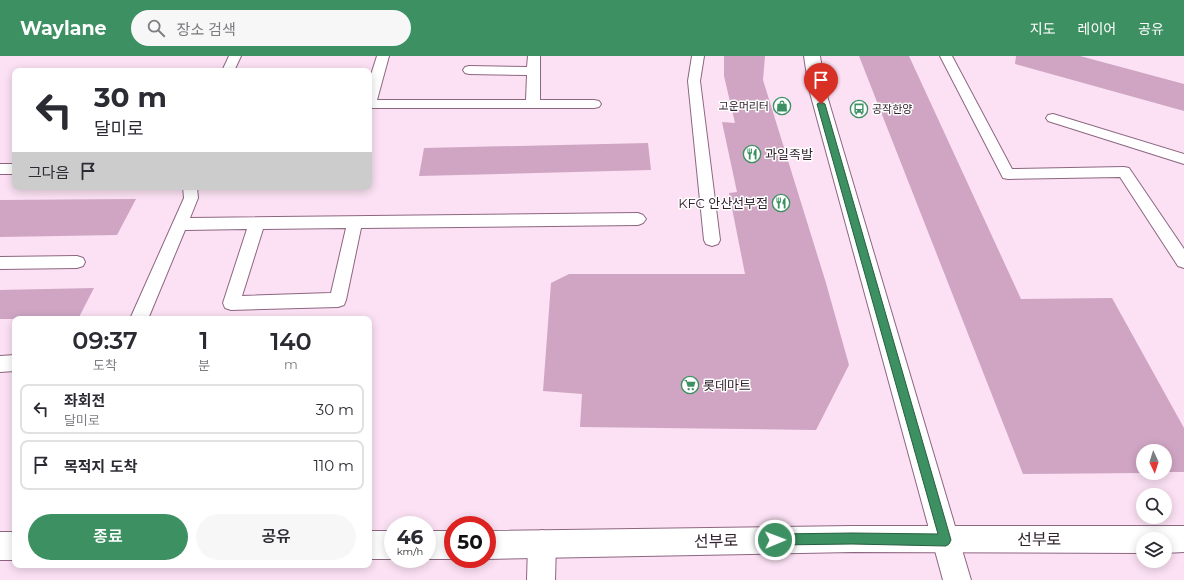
<!DOCTYPE html>
<html lang="ko">
<head>
<meta charset="utf-8">
<style>
  body { margin:0; font-family:Montserrat,"Noto Sans KR",sans-serif; background:#f7f7f7; color:#2b2b33; height:100vh; display:flex; flex-direction:column; font-size:15px; white-space:nowrap }
  * { box-sizing:border-box; margin:0 }
  p { font-size:13px; color:#7c7c81 }
  .icon { flex:none; width:22px; height:22px; fill:none; stroke:currentColor; stroke-width:2; stroke-linecap:round; stroke-linejoin:round }
  .map { position:relative; flex:1; overflow:hidden }
  .panel { position:absolute; left:12px; top:260px; width:360px; height:252px; display:flex; flex-direction:column; background:#fff; border-radius:8px; box-shadow:0 2px 10px #0003 }
  .panel>* { flex:none }
  .hud { position:absolute; left:12px; top:12px; width:360px; height:122px; border-radius:8px; box-shadow:0 2px 10px #0003; background:#fff; color:#2b2b33; overflow:hidden }
  .needle { width:26px; rotate:176deg }
  .buttons { position:absolute; left:1136px; top:388px; display:grid; gap:8px }
  .buttons a { display:grid; place-items:center; width:36px; height:36px; border-radius:50%; background:#fff; box-shadow:0 2px 10px #0003; font-size:20px }
  .speed { position:absolute; left:384px; top:460px; display:flex; gap:8px; font-size:20px; font-weight:700; text-align:center }
  .speed>* { display:grid; place-content:center; width:52px; height:52px; border-radius:50%; background:#fff; box-shadow:0 2px 10px #0003; line-height:1 }
  .speed small { font-size:10px; font-weight:400 }
  .speed .limit { border:6px solid #d22; background:#fff; color:#111 }
  .pin { position:absolute; display:grid; place-items:center; width:34px; height:34px; color:#fff; margin:-41px -17px; border-radius:50% 50% 50% 0; rotate:-45deg; box-shadow:0 0 4px #0007 }
  .pin .icon { rotate:45deg }
  .me { position:absolute; width:44px; margin:-22px; rotate:89deg; stroke-linejoin:round; filter:drop-shadow(0 0 3px #0008) }
  .turn { display:flex; align-items:center; gap:14px; height:84px; padding:0 16px; font-size:18px }
  .turn .icon { width:52px; height:52px; stroke-width:2.5 }
  .turn b { display:block; font-size:28px; line-height:34px }
  .then { display:flex; align-items:center; height:38px; padding:0 16px; background:#0003; gap:8px; font-size:15px }
  .eta { display:flex; justify-content:space-evenly; align-items:center; height:68px; text-align:center }
  .eta b { font-size:24px; font-weight:600; line-height:28px }
  .action { display:flex; gap:8px; margin-top:auto; padding:8px 16px }
  .action a { flex:1; height:46px; border-radius:24px; background:#3c9062; color:#fff; font-size:16px; font-weight:600; line-height:46px; text-align:center }
  .action a+a { background:#f7f7f7; color:#2b2b33 }
  ul { padding:0; list-style:none }
  li { display:flex; align-items:center; gap:12px; height:50px; margin:0 8px 6px; padding:0 8px; border:2px solid #e1e1e2; border-radius:8px }
  li div { flex:1 }
  li b { display:block; font-size:15px }
  li em { font-style:normal }
  header { display:flex; align-items:center; gap:24px; box-sizing:border-box; height:56px; padding:0 20px; background:#3c9062; color:#fff }
  header strong { font-size:19px }
  nav { display:flex; gap:22px; margin-inline-start:auto; font-size:14px }
  .search { width:280px; height:36px; background:#f7f7f7; display:flex; align-items:center; gap:10px; box-sizing:border-box; padding:0 14px; border-radius:22px; color:#7c7c81; font-size:15px }
  .map>svg:first-child { display:block }
  .building { fill:#cfa5c3 }
  .lines { fill:none; stroke-linecap:round; stroke-linejoin:round }
  .service-casing { stroke:#8d6682; stroke-width:2 }
  .minor-casing { stroke:#8d6682; stroke-width:2 }
  .tertiary-casing { stroke:#8d6682; stroke-width:2 }
  .secondary-casing { stroke:#8d6682; stroke-width:2 }
  .service { fill:#fff; fill-rule:evenodd }
  .minor { fill:#fff; fill-rule:evenodd }
  .tertiary { fill:#fff; fill-rule:evenodd }
  .secondary { fill:#fff; fill-rule:evenodd }
  .route { fill:#3c9062; stroke:#275e40 }
  .labels { text-anchor:middle; dominant-baseline:central; stroke-width:3; stroke-linejoin:round; paint-order:stroke }
  .far-poi-label { font-size:11px; fill:#32222d; stroke:#fff; text-anchor:end }
  .poi-label { font-size:13px; fill:#32222d; stroke:#fff; text-anchor:start }
  .near-street-label { font-size:16px; fill:#32222d; stroke:#fff }
</style>
</head>
<body>
<header>
<strong>Waylane</strong>
<div class="search"><svg class="icon" aria-label="search" viewBox="0 0 24 24"><circle cx="10" cy="10" r="6"/><path d="M15 15l6 6"/></svg>장소 검색</div>
<nav><a>지도</a><a>레이어</a><a>공유</a></nav>
</header>
<div class="map">
<svg width="1184" height="524" viewBox="0 0 1184 524">
  <rect width="100%" height="100%" fill="#fbe1f3"/>
  <path class="building" d="M724 0H765L763 24 826 227 849 309 816 374 580 371 582 338 543 335 551 227 569 218H745L729 137 737 136 722 66 735 67 724 20Z
    M859 0H909L1021 243 1112 242 1184 372V416H1165V395H1143V417L1023 418Z
    M1016 0H1080L1184 28V55L1015 8Z
    M648 87 651 114 419 120 424 92Z
    M136 143 117 179 0 181V144Z
    M94 232 78 263H0V234Z"/>
  <g class="lines">
    <defs>
      <path id="service" d="M229 0H241L234 15H222Z
        M377 0H389L377 44H526L527 19 469 18 465 17 463 14 465 11 469 10 527 11 528 0H540V44H594L599 45 601 48 599 51 594 52H369V25Z
        M692 0H704L700 25 720 184 718 188 712 190 706 188 704 184 688 25Z
        M940 0H952L1012 113 1124 111 1129 112 1184 193V212L1178 210 1120 121 1008 123 1003 122Z
        M1053 58 1184 98V108L1048 65 1046 62 1048 59Z
        M0 108H15V118H0Z
        M183 131H197L198 142 190 162 638 157 643 159 646 163 643 167 638 169 361 172 346 244 344 249 338 251 231 254 225 252 223 247 247 173 185 174 148 263H130L184 142ZM346 172 331 237 242 240 263 173Z
        M77 200 83 202 85 206 83 210 77 212 0 213V201Z
        M15 299V315L0 316V300Z"/>
      <path id="minor" d="M542 474 552 478 556 488 555 524H527L528 488 532 478Z"/>
      <path id="tertiary" d="M804 0H820L825 33 971 524H943L809 33Z"/>
      <path id="secondary" d="M852 470H1184V496L1165 497V483H1143V497L852 496 487 503V475Z
        M369 475H393V503H369Z
        M427 475H453V503H427Z
        M0 476H15V504H0Z"/>
    </defs>
    <use href="#service" class="service-casing"/>
    <use href="#minor" class="minor-casing"/>
    <use href="#tertiary" class="tertiary-casing"/>
    <use href="#secondary" class="secondary-casing"/>
    <use href="#service" class="service"/>
    <use href="#minor" class="minor"/>
    <use href="#tertiary" class="tertiary"/>
    <use href="#secondary" class="secondary"/>
  </g>
  <path class="route" d="M821 46 825 48 951 484 949 488 946 490 852 488 775 489 771 488 769 484 771 480 775 478 852 477 938 478 817 48Z"/>
  <defs>
    <symbol id="shop-ring" viewBox="-11 -11 22 22"><circle r="9.5" fill="#fff" stroke="#3c9062" stroke-width="1.5"/><path d="M-5-2.5h2.3a2.7 3.5 0 0 1 5.4 0H5L5.5 6h-11ZM-1.5-2.5h3a1.5 2.3 0 0 0-3 0Z" fill="#3c9062"/></symbol>
    <symbol id="bus-ring" viewBox="-11 -11 22 22"><circle r="9.5" fill="#fff" stroke="#3c9062" stroke-width="1.5"/><path d="M-5-6H5V4H4V6H2V4H-2V6H-4V4H-5ZM-3.5-4V0h7V-4ZM-3.5 1.2v1.5H-2V1.2ZM2 1.2v1.5H3.5V1.2Z" fill="#3c9062"/></symbol>
    <symbol id="restaurant-ring" viewBox="-11 -11 22 22"><circle r="9.5" fill="#fff" stroke="#3c9062" stroke-width="1.5"/><path d="M-5-6h1v4h1v-4h1v4h1v-4h1v5L-1.5 .5V6h-2V.5L-5-1ZM5-6V6H3V1.5H1.5Q1.5-4 5-6Z" fill="#3c9062"/></symbol>
    <symbol id="supermarket-ring" viewBox="-11 -11 22 22"><circle r="9.5" fill="#fff" stroke="#3c9062" stroke-width="1.5"/><path d="M-6-5.5h2.5l.6 2H6L4.5 2H-2.5L-4.4-4H-6ZM-1.5 3.2a1.3 1.3 0 1 0 .1 0ZM3 3.2a1.3 1.3 0 1 0 .1 0Z" fill="#3c9062"/></symbol>
  </defs>
  <g fill-rule="evenodd">
    <use href="#shop-ring" x="772" y="40" width="20" height="20"/>
    <use href="#bus-ring" x="849" y="43" width="20" height="20"/>
    <use href="#restaurant-ring" x="742" y="88" width="20" height="20"/>
    <use href="#restaurant-ring" x="771" y="137" width="20" height="20"/>
    <use href="#supermarket-ring" x="680" y="319" width="20" height="20"/>
  </g>
  <g class="labels">
    <g class="far-poi-label">
      <text x="769" y="50">고운머리터</text>
      <text x="872" y="53" text-anchor="start">공작한양</text>
    </g>
    <g class="poi-label">
      <text x="765" y="98">과일족발</text>
      <text x="768" y="147" text-anchor="end">KFC 안산선부점</text>
      <text x="703" y="329">롯데마트</text>
    </g>
    <g class="near-street-label">
      <text x="1039" y="483">선부로</text>
      <text transform="translate(716 485) rotate(-1)">선부로</text>
    </g>
  </g>
</svg>
<div class="buttons">
<a><svg class="needle" viewBox="-14 -14 28 28"><path d="M0-13l5 13h-10z" fill="#e53935"/><path d="M0 13l5-13h-10z" fill="#7c7c81"/></svg></a>
<a><svg class="icon" aria-label="search" viewBox="0 0 24 24"><circle cx="10" cy="10" r="6"/><path d="M15 15l6 6"/></svg></a>
<a><svg class="icon" aria-label="layers" viewBox="0 0 24 24"><path d="M12 4l9 5-9 5-9-5zM3 14l9 5 9-5"/></svg></a>
</div>
<div class="speed"><div>46<small>km/h</small></div><div class="limit">50</div></div>
<div class="pin" style="left:821px;top:48px;background:#d93025"><svg class="icon" aria-label="arrive" viewBox="0 0 24 24"><path d="M6 21V4h12l-3 4 3 4H6"/></svg></div>
<svg class="me" style="left:775px;top:484px" viewBox="-20 -20 40 40"><circle r="17" fill="#3c9062" stroke="#fff" stroke-width="3"/><path d="M0-11L8 9 0 5-8 9z" fill="#fff"/></svg>
<div class="hud">
<div class="turn"><svg class="icon" aria-label="left" viewBox="0 0 24 24"><path d="M17 20v-9H6M10 6l-5 5 5 5"/></svg><div><b>30 m</b>달미로</div></div>
<div class="then">그다음<svg class="icon" aria-label="arrive" viewBox="0 0 24 24"><path d="M6 21V4h12l-3 4 3 4H6"/></svg></div>
</div>
<section class="panel">
<div class="eta">
<div><b>09:37</b><p>도착</p></div>
<div><b>1</b><p>분</p></div>
<div><b>140</b><p>m</p></div>
</div>
<ul>
<li><svg class="icon" aria-label="left" viewBox="0 0 24 24"><path d="M17 20v-9H6M10 6l-5 5 5 5"/></svg><div><b>좌회전</b><p>달미로</p></div><em>30 m</em></li>
<li><svg class="icon" aria-label="arrive" viewBox="0 0 24 24"><path d="M6 21V4h12l-3 4 3 4H6"/></svg><div><b>목적지 도착</b></div><em>110 m</em></li>
</ul>
<div class="action"><a>종료</a><a>공유</a></div>
</section>
</div>
</body>
</html>
